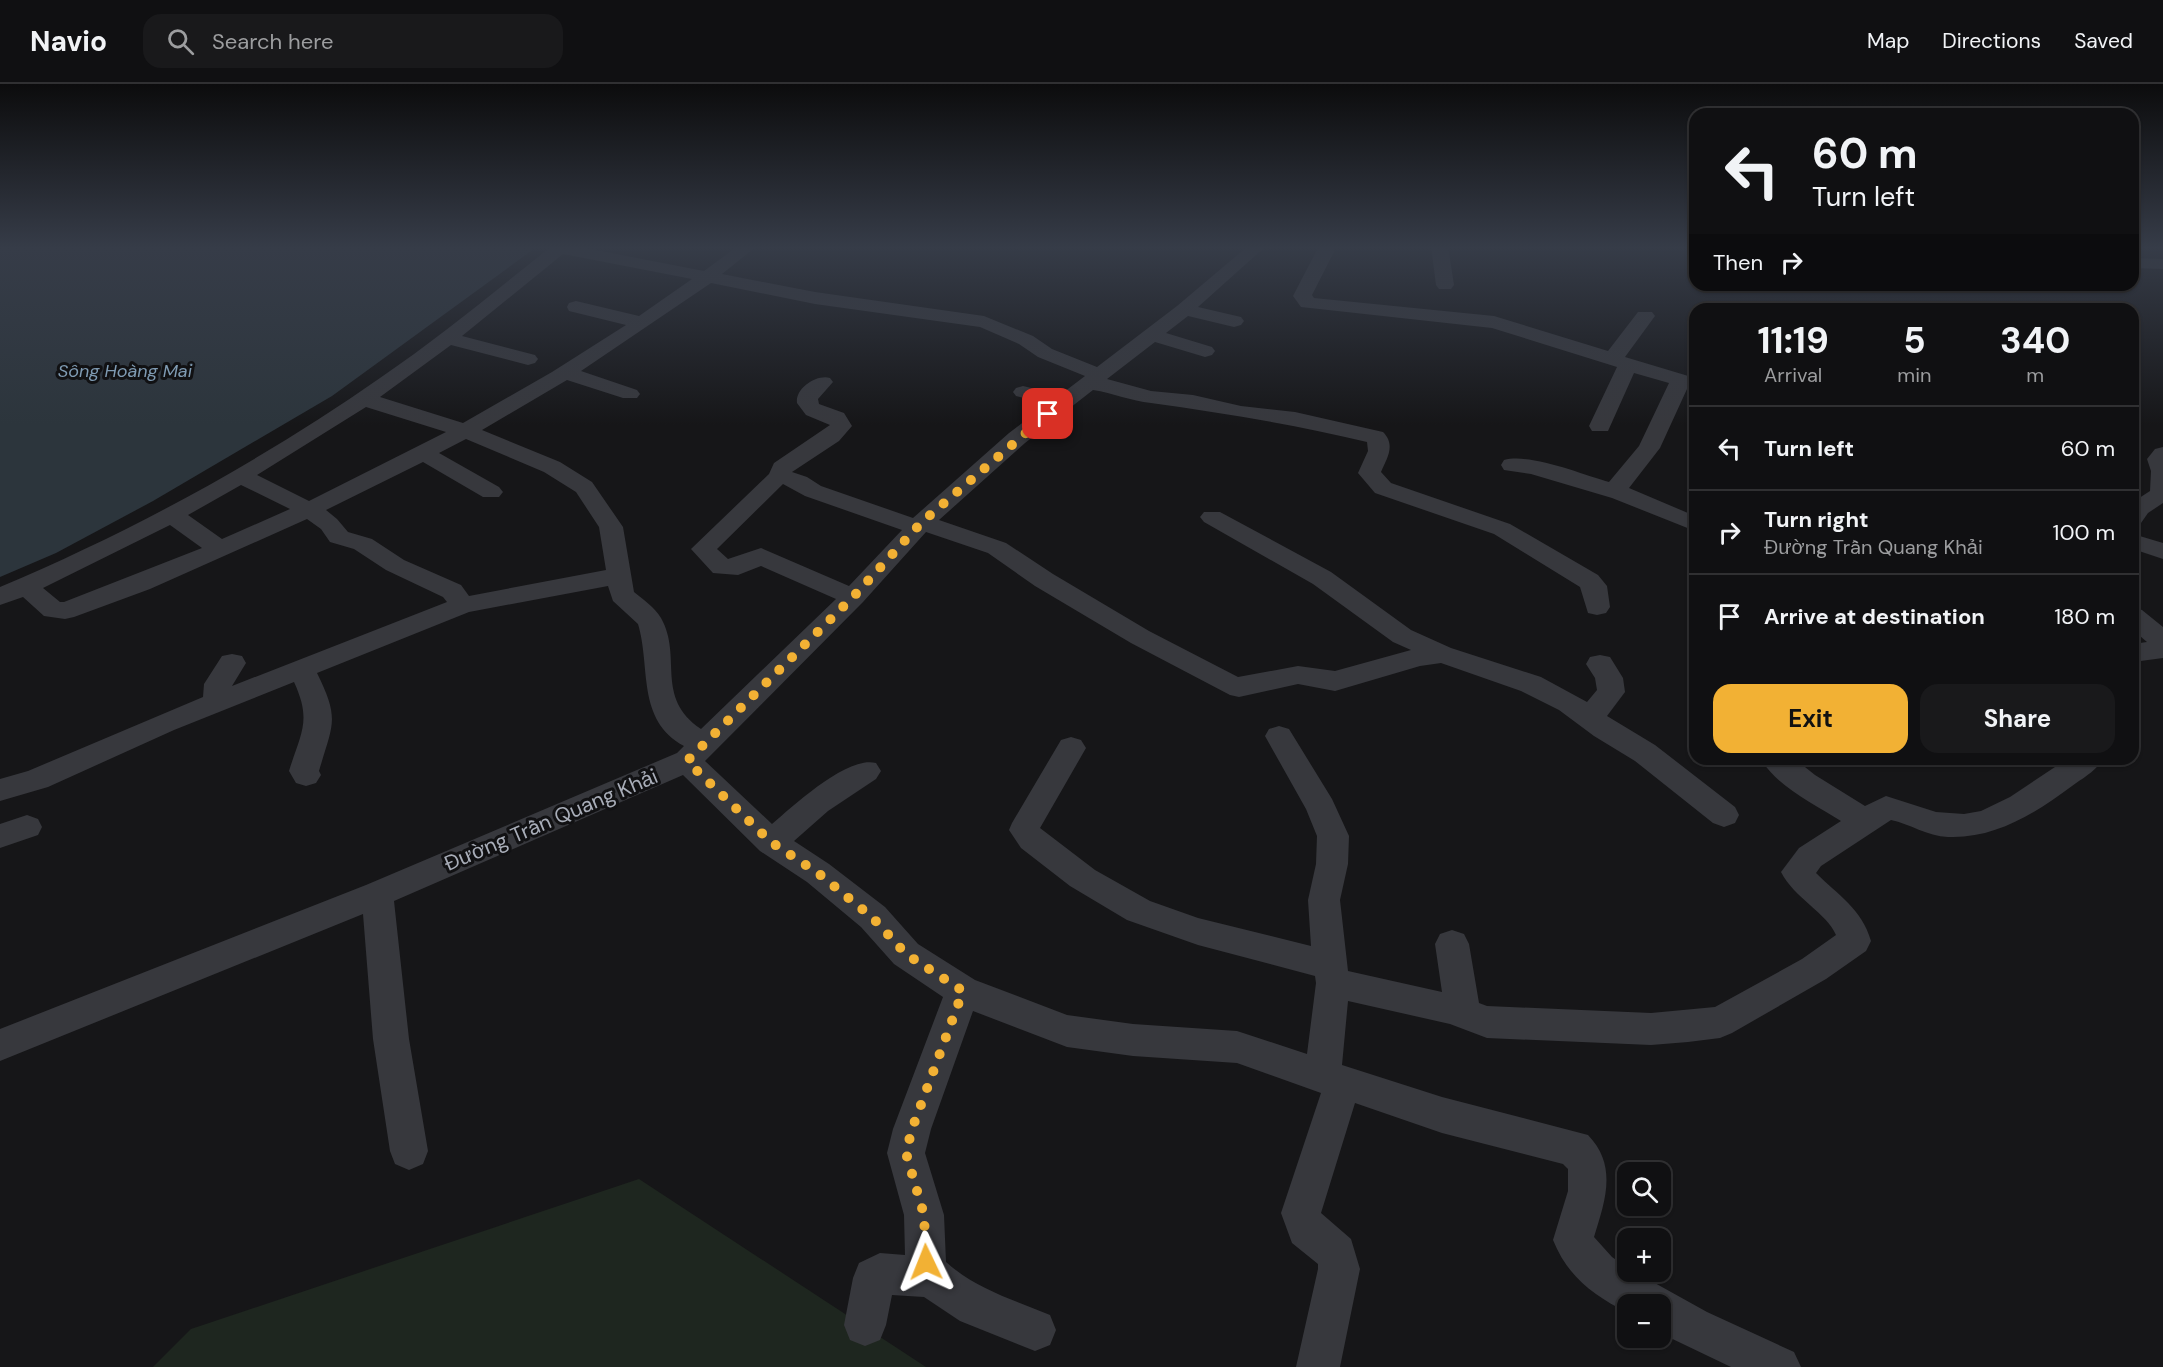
<!DOCTYPE html>
<html lang="en">
<head>
<meta charset="utf-8">
<style>
  body { margin:0; font-family:"DM Sans",sans-serif; background:#19191b; color:#f1f3f6; height:100vh; display:flex; flex-direction:column; font-size:22px; white-space:nowrap }
  * { box-sizing:border-box; margin:0 }
  p { font-size:20px; color:#9c9d9f }
  .icon { flex:none; width:33px; height:33px; fill:none; stroke:currentColor; stroke-width:2; stroke-linecap:round; stroke-linejoin:round }
  .map { position:relative; flex:1; overflow:hidden }
  .sheet { position:absolute; left:1689px; top:219px; width:450px; height:462px; display:flex; flex-direction:column; background:#101012; border-radius:18px; box-shadow:0 2px 4px #0004,0 0 0 2px #303032 }
  .sheet>* { flex:none }
  .guide { position:absolute; left:1689px; top:24px; width:450px; height:183px; border-radius:18px; box-shadow:0 2px 4px #0004,0 0 0 2px #303032; background:#101012; color:#f1f3f6; overflow:hidden }
  .buttons { position:absolute; left:1617px; top:1078px; display:grid; gap:12px }
  .buttons a { display:grid; place-items:center; width:54px; height:54px; border-radius:12px; background:#101012; box-shadow:0 2px 4px #0004,0 0 0 2px #303032; font-size:30px }
  .pin { position:absolute; display:grid; place-items:center; width:51px; height:51px; color:#fff; margin:-26px; border-radius:12px; box-shadow:0 3px 9px #0006 }
  .me { position:absolute; width:66px; margin:-33px; rotate:358deg; stroke-linejoin:round; filter:drop-shadow(0 0 4px #0008) }
  .turn { display:flex; align-items:center; gap:21px; height:126px; padding:0 24px; font-size:27px }
  .turn .icon { width:78px; height:78px; stroke-width:2.5 }
  .turn b { display:block; font-size:42px; line-height:51px }
  .then { display:flex; align-items:center; height:57px; padding:0 24px; background:#0003; gap:12px; font-size:22px }
  .eta { display:flex; justify-content:space-evenly; align-items:center; height:102px; text-align:center }
  .eta b { font-size:36px; font-weight:700; line-height:42px }
  .action { display:flex; gap:12px; margin-top:auto; padding:12px 24px }
  .action a { flex:1; height:69px; border-radius:18px; background:#f2b134; color:#111; font-size:24px; font-weight:700; line-height:69px; text-align:center }
  .action a+a { background:#19191b; color:#f1f3f6 }
  ul { padding:0; list-style:none }
  li { display:flex; align-items:center; gap:18px; height:84px; padding:0 24px; border-top:2px solid #303032 }
  li div { flex:1 }
  li b { display:block; font-size:22px }
  li em { font-style:normal }
  header { display:flex; align-items:center; gap:36px; box-sizing:border-box; height:84px; padding:0 30px; background:#101012; border-bottom:2px solid #303032 }
  header strong { font-size:28px }
  nav { display:flex; gap:33px; margin-inline-start:auto; font-size:21px }
  .search { width:420px; height:54px; background:#19191b; display:flex; align-items:center; gap:15px; box-sizing:border-box; padding:0 21px; border-radius:18px; color:#9c9d9f; font-size:22px }
  .map>svg:first-child { display:block }
  .green { fill:#1e261f }
  .water { fill:#2c353c }
  .lines { fill:none; stroke-linecap:round; stroke-linejoin:round }
  .minor { fill:#37383d; fill-rule:evenodd }
  .route { stroke:#f2b134; stroke-width:10; stroke-dasharray:0 18 }
  .labels { text-anchor:middle; dominant-baseline:central; stroke-width:6; stroke-linejoin:round; paint-order:stroke }
  .far-water-label { font-size:18px; font-style:italic; fill:#7f9bb3; stroke:#111113 }
  .street-label { font-size:21px; fill:#a8adb8; stroke:#111113 }
</style>
</head>
<body>
<header>
<strong>Navio</strong>
<div class="search"><svg class="icon" aria-label="search" viewBox="0 0 24 24"><circle cx="10" cy="10" r="6"/><path d="M15 15l6 6"/></svg>Search here</div>
<nav><a>Map</a><a>Directions</a><a>Saved</a></nav>
</header>
<div class="map">
<svg width="2163" height="1283" viewBox="0 0 2163 1283">
  <rect width="100%" height="100%" fill="#161618"/>
  <path class="green" d="M639 1095 926 1283H153L191 1245Z"/>
  <path class="water" d="M0 162H538L332 312 153 417 56 469 0 493Z"/>
  <g class="lines">
    <path class="minor" d="M552 162H575L704 187 738 162H757L722 190 815 208 984 232 1033 252 1052 265 1097 283 1177 222 1248 162H1266L1198 223 1241 233 1244 237 1241 241 1234 243 1188 232 1166 249 1212 263 1215 267 1212 271 1205 273 1155 258 1107 295 1151 307 1193 311 1241 322 1295 328 1383 348C1396 361 1387 374 1381 388L1391 399 1510 440 1598 491 1607 502 1610 523 1606 529 1597 531 1588 529 1580 503 1494 450 1375 409 1358 389 1368 367 1367 358C1296 341 1224 329 1151 319 1131 317 1113 309 1093 306L1025 359 939 436 1006 459 1053 490 1149 547 1238 593 1298 582 1335 587 1411 566 1393 558 1313 500 1204 438 1200 433 1204 428H1220L1331 488 1411 546 1451 564 1541 593 1587 618 1597 606 1595 594 1586 580 1590 573 1600 571 1610 573 1623 594 1625 608 1607 632 1655 661 1735 723 1739 731 1735 739 1724 743 1713 739 1635 677 1594 652 1559 626 1521 607 1441 579 1420 582 1335 607 1298 600 1239 613 1230 611 1131 559 1035 502 988 469 926 448 863 518 705 677 772 740C794 721 848 671 876 679L881 687 876 695 828 727 794 757 829 780 885 823 918 860 975 896 1067 931 1133 940 1237 947 1307 970 1316 899 1315 892 1198 861 1127 836 1070 802 1021 764 1009 746 1012 739 1061 656 1071 653 1081 656 1086 664 1040 744 1095 786 1150 817 1198 834 1311 862 1308 816 1316 780 1317 752 1306 725 1265 652 1269 645 1279 642 1289 645 1332 715 1349 752 1348 780 1340 816 1348 887 1442 908 1435 860 1440 850 1452 846 1464 850 1469 860 1479 919 1487 922 1651 929 1715 923 1802 875 1836 851C1827 829 1794 814 1781 788L1799 764 1841 737C1815 720 1777 703 1761 675H1795L1815 691 1865 722 1886 712 1936 728 1964 730 1981 727 2010 713 2067 675H2103C2096 687 2083 694 2072 702 2036 729 1995 755 1948 753 1927 752 1910 740 1891 736L1821 782 1816 789C1838 811 1862 825 1871 857L1866 867 1826 895 1732 949 1720 954 1688 958 1651 961 1487 954 1450 940 1348 917 1342 981 1442 1013 1588 1051C1618 1082 1605 1117 1594 1153L1612 1173 1628 1184V1188H1635L1707 1228 1794 1268 1801 1283H1731L1660 1249V1221H1628V1229C1593 1211 1568 1193 1553 1156L1568 1107V1085L1563 1080 1442 1049 1355 1019 1321 1129 1351 1155 1360 1185 1340 1283H1296L1318 1185V1180L1292 1159 1281 1129 1321 1009 1237 979 1133 972 1067 963 973 927 931 1045 925 1069 944 1131 946 1178C976 1205 1014 1216 1050 1231L1056 1246 1050 1261 1035 1267 960 1237 924 1213 892 1211 886 1241 880 1256 865 1262 850 1256 844 1241 853 1194 859 1179 880 1169 905 1171 904 1131 887 1069 893 1045 943 913 894 880 861 843 807 798 760 767 683 691 394 817 409 955 428 1067 423 1080 409 1086 395 1080 390 1067 373 955 363 830 0 977V945L366 801 677 669 684 662C636 636 651 583 638 540L613 517 608 502 469 528 317 589C340 636 333 639 319 687L321 691 316 699 306 702 296 699 289 687C301 648 312 637 294 598L174 646 48 703 0 717V695L28 687 203 613 204 600 222 572 232 570 242 572 246 579 232 602 447 518 443 513 386 486 354 465 330 458 321 445 307 435 150 505 74 533 65 535 44 532 23 513 0 521V503C133 447 261 377 380 294 440 253 495 207 552 162ZM563 170 692 195 639 232 576 217 569 219 567 223 569 227 626 241 552 288 463 339 380 313 451 261 528 281 535 279 538 275 535 271 462 252ZM711 199 815 220 980 243 1019 260 1038 273 1085 292 1060 311 1023 302 1016 304 1013 308 1016 312 1047 320 1009 349 913 434 821 402 807 393 792 388 839 357 852 342 844 329 819 320 818 315 833 298 830 294C817 290 795 304 797 319L806 331 830 341 774 379 769 390 691 465 713 489 738 491 761 482 836 515 701 645C654 613 683 573 661 534 654 523 645 517 634 508L623 443 592 398 560 378 482 346 567 296 623 314H637L640 310 637 306 581 287ZM366 323 446 348 309 417 257 391ZM466 355 544 388 576 408 599 443 606 486 469 512 461 501 404 476 372 455 348 448 337 435 326 426 423 378 483 413H499L503 408 499 403 439 369ZM783 400 805 412 902 446 849 502 761 464 728 475 717 465ZM241 401 290 425 222 455 188 431ZM170 441 202 464 64 518H60L43 504Z
      M1319 162H1337L1312 211 1314 214 1494 232 1608 267 1638 228H1652L1655 232 1625 273 1695 294V307L1687 305 1660 364 1629 404 1695 432V447L1612 414 1531 390 1504 386 1501 381 1504 376C1531 369 1581 390 1609 398L1639 362 1669 299 1634 289 1608 347H1592L1589 342 1617 283 1492 244 1301 223 1293 212Z
      M1431 162H1448L1454 201 1451 205H1439L1436 201Z
      M2133 174 2163 175V185L2133 184Z
      M2163 363V419L2148 429 2141 439 2133 441V418L2150 407 2151 387 2147 375 2155 365Z
      M2133 450 2163 459V475L2133 465Z
      M2133 523 2142 526 2163 543V574L2133 578V560L2147 558 2133 546Z
      M27 731 38 735 42 743 38 751 0 764V740Z"/>
  </g>
  <linearGradient id="sky" x2="0" y2="1"><stop stop-color="#0c0c0d"/><stop offset="0.48" stop-color="#363c48"/><stop offset="1" stop-color="#363c48" stop-opacity="0"/></linearGradient>
  <rect width="2163" height="341" fill="url(#sky)"/>
  <g class="lines">
    <path class="route" d="M926 1178 924 1131 906 1069 912 1045 963 907 906 870 873 834 818 789 771 758 687 677 854 512 922 438 1048 330"/>
  </g>
  <g class="labels">
    <g class="far-water-label">
      <text x="125" y="287">Sông Hoàng Mai</text>
    </g>
    <g class="street-label">
      <text transform="translate(551 736) rotate(-23)">Đường Trần Quang Khải</text>
    </g>
  </g>
</svg>
<div class="buttons">
<a><svg class="icon" aria-label="search" viewBox="0 0 24 24"><circle cx="10" cy="10" r="6"/><path d="M15 15l6 6"/></svg></a>
<a>+</a>
<a>−</a>
</div>
<div class="pin" style="left:1048px;top:330px;background:#d93025"><svg class="icon" aria-label="arrive" viewBox="0 0 24 24"><path d="M6 21V4h12l-3 4 3 4H6"/></svg></div>
<svg class="me" style="left:926px;top:1178px" viewBox="-20 -20 40 40"><path d="M0-17L14 15 0 8-14 15z" fill="#f2b134" stroke="#fff" stroke-width="4"/></svg>
<div class="guide">
<div class="turn"><svg class="icon" aria-label="left" viewBox="0 0 24 24"><path d="M17 20v-9H6M10 6l-5 5 5 5"/></svg><div><b>60 m</b>Turn left</div></div>
<div class="then">Then<svg class="icon" aria-label="right" viewBox="0 0 24 24"><path d="M7 20v-9h11M14 6l5 5-5 5"/></svg></div>
</div>
<section class="sheet">
<div class="eta">
<div><b>11:19</b><p>Arrival</p></div>
<div><b>5</b><p>min</p></div>
<div><b>340</b><p>m</p></div>
</div>
<ul>
<li><svg class="icon" aria-label="left" viewBox="0 0 24 24"><path d="M17 20v-9H6M10 6l-5 5 5 5"/></svg><div><b>Turn left</b></div><em>60 m</em></li>
<li><svg class="icon" aria-label="right" viewBox="0 0 24 24"><path d="M7 20v-9h11M14 6l5 5-5 5"/></svg><div><b>Turn right</b><p>Đường Trần Quang Khải</p></div><em>100 m</em></li>
<li><svg class="icon" aria-label="arrive" viewBox="0 0 24 24"><path d="M6 21V4h12l-3 4 3 4H6"/></svg><div><b>Arrive at destination</b></div><em>180 m</em></li>
</ul>
<div class="action"><a>Exit</a><a>Share</a></div>
</section>
</div>
</body>
</html>
